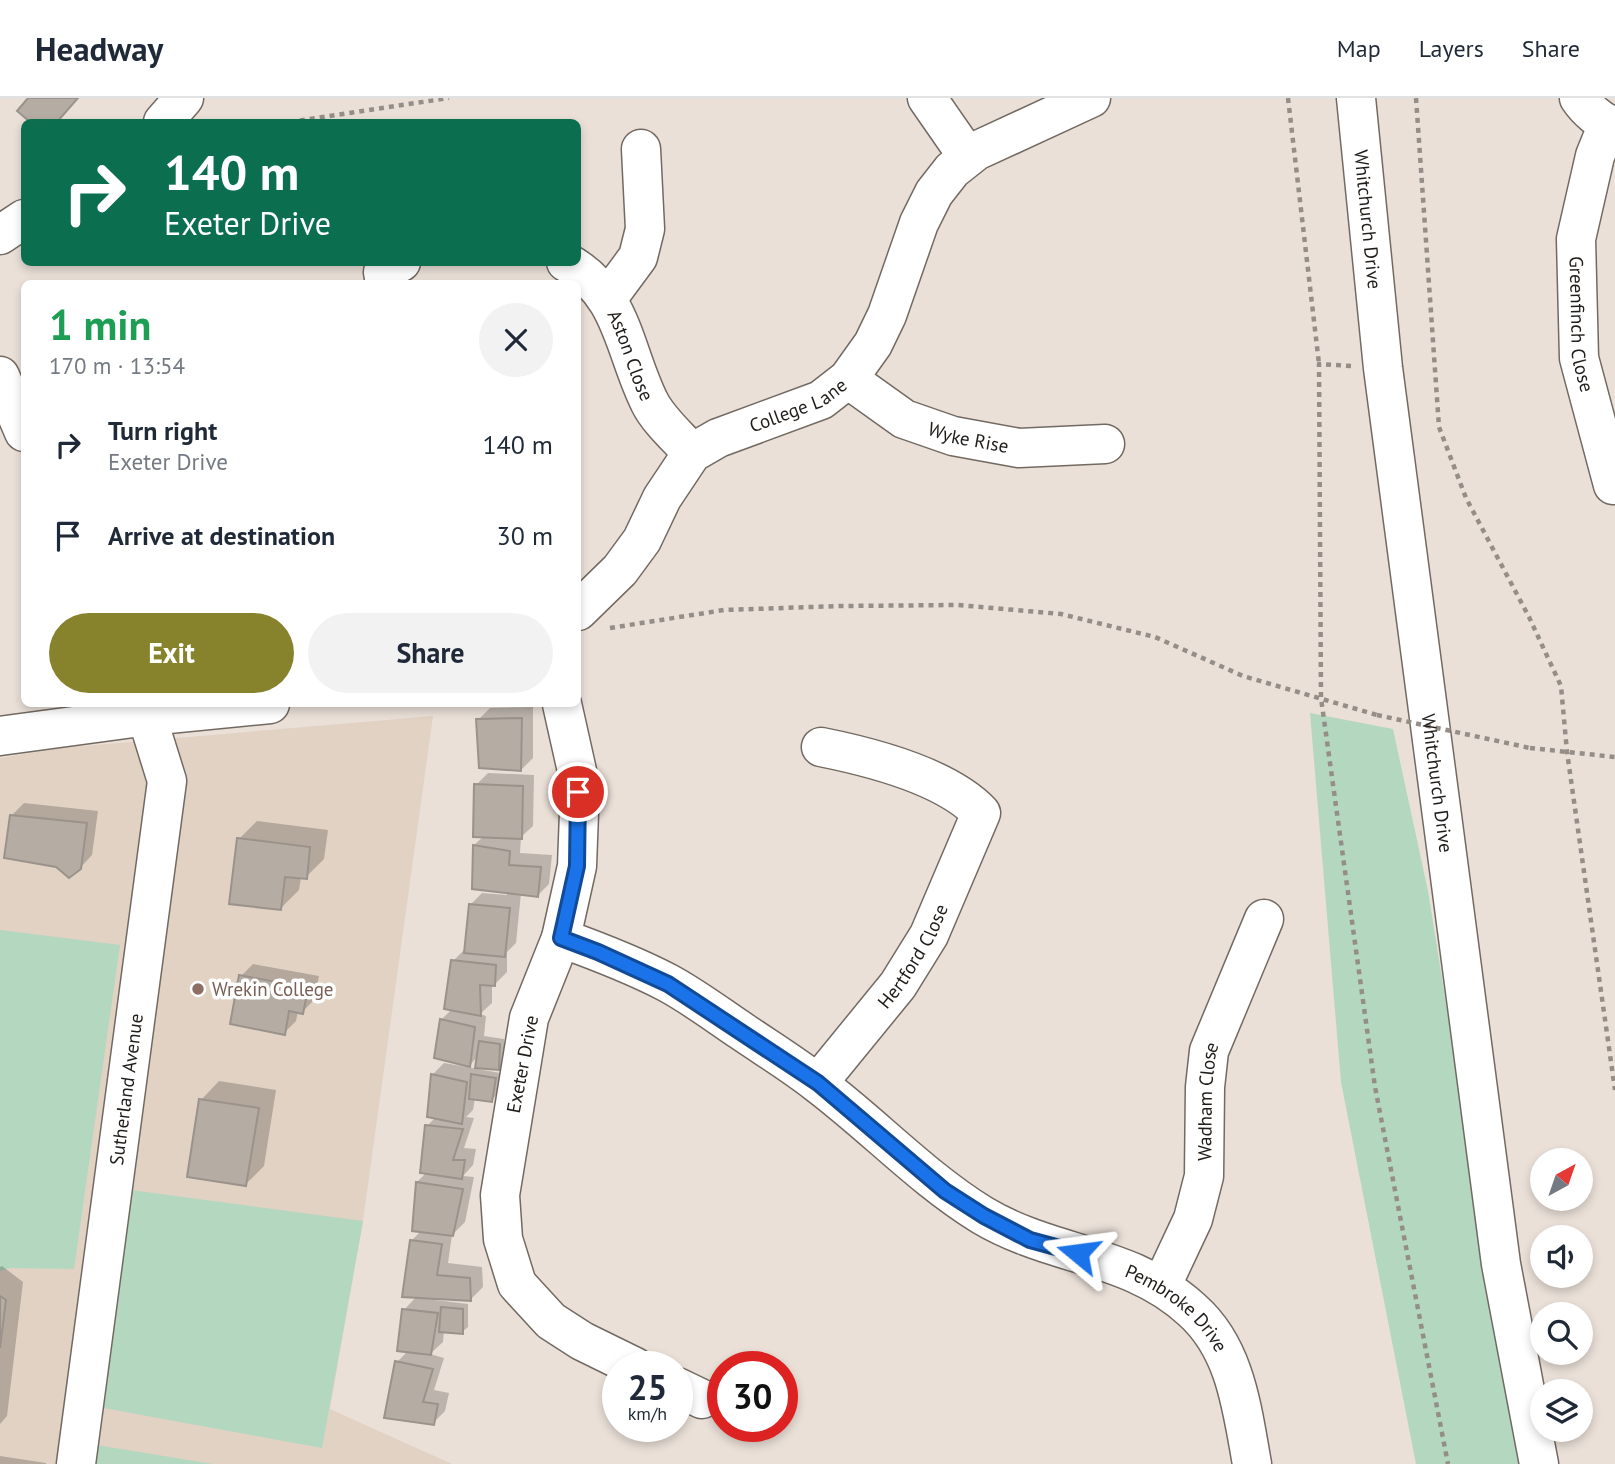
<!DOCTYPE html>
<html lang="en">
<head>
<meta charset="utf-8">
<style>
  body { margin:0; font-family:"PT Sans",sans-serif; background:#f2f2f3; color:#1f2937; height:100vh; display:flex; flex-direction:column; font-size:26px; white-space:nowrap }
  * { box-sizing:border-box; margin:0 }
  p { font-size:23px; color:#747a83 }
  .icon { flex:none; width:38px; height:38px; fill:none; stroke:currentColor; stroke-width:2; stroke-linecap:round; stroke-linejoin:round }
  .map { position:relative; flex:1; overflow:hidden }
  .panel { position:absolute; left:21px; top:182px; width:560px; height:427px; display:flex; flex-direction:column; background:#fff; border-radius:10px; box-shadow:0 4px 10px #0003 }
  .panel>* { flex:none }
  .top-card { position:absolute; left:21px; top:21px; width:560px; height:147px; border-radius:10px; box-shadow:0 4px 10px #0003; background:#0b6e4f; color:#fff; overflow:hidden }
  .needle { width:46px; rotate:40deg }
  .controls { position:absolute; left:1530px; top:1050px; display:grid; gap:14px }
  .controls a { display:grid; place-items:center; width:63px; height:63px; border-radius:50%; background:#fff; box-shadow:0 4px 10px #0003; font-size:35px }
  .speed { position:absolute; left:602px; top:1253px; display:flex; gap:14px; font-size:35px; font-weight:700; text-align:center }
  .speed>* { display:grid; place-content:center; width:91px; height:91px; border-radius:50%; background:#fff; box-shadow:0 4px 10px #0003; line-height:1 }
  .speed small { font-size:18px; font-weight:400 }
  .speed .limit { border:10px solid #d22; background:#fff; color:#111 }
  .pin { position:absolute; display:grid; place-items:center; width:60px; height:60px; color:#fff; margin:-30px; border:4px solid #fff; border-radius:50%; box-shadow:0 2px 7px #0007 }
  .me { position:absolute; width:77px; margin:-38px; rotate:286deg; stroke-linejoin:round; filter:drop-shadow(0 0 5px #0008) }
  .turn { display:flex; align-items:center; gap:24px; height:147px; padding:0 28px; font-size:32px }
  .turn .icon { width:91px; height:91px; stroke-width:2.5 }
  .turn b { display:block; font-size:49px; line-height:60px }
  .round { display:grid; place-items:center; flex:none; width:74px; height:74px; border-radius:37px; background:#f2f2f3 }
  .summary { display:flex; align-items:center; justify-content:space-between; height:119px; padding:0 28px }
  h1 { font-size:42px; font-weight:700; line-height:52px; color:#1e9e55 }
  .primary-button { display:flex; gap:14px; margin-top:auto; padding:14px 28px }
  .primary-button a { flex:1; height:80px; border-radius:42px; background:#86832c; color:#fff; font-size:28px; font-weight:700; line-height:80px; text-align:center }
  .primary-button a+a { background:#f2f2f3; color:#1f2937 }
  ul { padding:0; list-style:none }
  li { display:flex; align-items:center; gap:21px; height:91px; padding:0 28px }
  li div { flex:1 }
  li b { display:block; font-size:26px }
  li em { font-style:normal }
  header { display:flex; align-items:center; gap:42px; box-sizing:border-box; height:98px; padding:0 35px; background:#fff; border-bottom:2px solid #e0e1e3 }
  header strong { font-size:33px }
  nav { display:flex; gap:38px; margin-inline-start:auto; font-size:24px }
  .map>svg:first-child { display:block }
  .built { fill:#e1d2c4 }
  .green { fill:#b4d7c0 }
  .shadow { fill:#0003 }
  .building { fill:#b5ada4; stroke:#9b938b; stroke-width:2 }
  .lines { fill:none; stroke-linecap:round; stroke-linejoin:round }
  .minor-casing { stroke:#726a62; stroke-width:41 }
  .major-casing { stroke:#726a62; stroke-width:41 }
  .path { stroke:#958e88; stroke-width:4.5; stroke-dasharray:5 5; stroke-linecap:butt }
  .minor { stroke:#fff; stroke-width:38 }
  .major { stroke:#fff; stroke-width:38 }
  .path-bridge { stroke:#958e88; stroke-width:4.5; stroke-dasharray:5 5; stroke-linecap:butt }
  .route-casing { stroke:#114b97; stroke-width:18 }
  .route { stroke:#1a73e8; stroke-width:12 }
  .education-dot { fill:#8d6e63; stroke:#fff; stroke-width:2.5 }
  .labels { text-anchor:middle; dominant-baseline:central; stroke-width:7; stroke-linejoin:round; paint-order:stroke }
  .street-label { font-size:19px; fill:#1f1c19; stroke:#fff }
  .education-label { font-size:19px; fill:#785e54; stroke:#fff; text-anchor:start }
</style>
</head>
<body>
<header>
<strong>Headway</strong>
<nav><a>Map</a><a>Layers</a><a>Share</a></nav>
</header>
<div class="map">
<svg width="1615" height="1366" viewBox="0 0 1615 1366">
  <rect width="100%" height="100%" fill="#eae0d8"/>
  <path class="built" d="M433 618 363 1123 330 1311 452 1366H0V660L60 650Z"/>
  <path class="green" d="M1310 615 1393 631 1428 793 1520 1366H1416L1341 984Z
    M0 832 120 847 74 1171 10 1170 0 1173Z
    M131 1092 363 1123 322 1350 104 1310Z
    M90 1346 213 1366H88Z"/>
  <path class="shadow" d="M533 609V660L521 672 478 622 490 610Z
    M488 675 534 677 533 728 521 739 520 755 552 757 549 786 537 798 521 795 516 845 507 854V874L495 886H492V905L480 916 486 918 484 938 504 941V965L498 971 478 958 470 967 442 921 452 911 453 863 465 851 470 807 482 795 507 797V794L474 747 484 738 476 687Z
    M24 705 98 713 92 757 80 770 12 717Z
    M257 723 328 732 324 761 306 779H301L299 792 281 810 239 741Z
    M253 866 319 878 314 902 302 914 298 913 296 923 284 935 241 878Z
    M444 965 500 975 497 996 492 1002 475 1000 473 1012 466 1019 474 1020 464 1050 476 1051 473 1067 463 1078 474 1079 465 1124 452 1137 448 1165 482 1169 483 1189 471 1201 436 1199 435 1202 468 1206V1229L462 1234 444 1232 443 1244 430 1256 444 1260 434 1292 449 1295 445 1313 433 1325 397 1264 408 1253 404 1212 417 1198 411 1143 422 1132 417 1084 427 1074V1028L436 1019 432 977Z
    M219 983 276 992 264 1068 246 1086 201 1002Z
    M2 1168 23 1184 7 1318 0 1326V1169Z
    M0 1358 46 1365V1366H0Z"/>
  <path class="building" d="M28 0H78L57 24H30L17 13Z
    M522 620 521 673 479 670 476 621Z
    M474 686 523 688 522 741 473 739Z
    M10 717 87 725 81 771 69 780 56 769 4 760Z
    M237 740 310 749 307 781 285 779 281 812 229 806Z
    M473 747 510 753 509 767 541 769 538 799 472 791Z
    M469 806 510 810 505 859 464 855Z
    M451 862 496 867 495 888 480 887 481 918 444 911Z
    M239 877 308 890 303 916 289 913 285 937 230 926Z
    M440 921 475 929 470 969 434 960Z
    M479 943 500 946 499 972 475 970Z
    M431 976 467 984 462 1026 427 1019Z
    M471 976 496 980 492 1004 469 1001Z
    M199 1001 259 1010 246 1088 187 1079Z
    M425 1027 463 1031 453 1062H465L462 1081 420 1075Z
    M416 1084 463 1091 453 1138 412 1133Z
    M410 1142 442 1146 437 1177 470 1180 471 1203 402 1199Z
    M0 1198 6 1202 0 1250Z
    M441 1209 463 1211V1236L439 1234Z
    M402 1211 438 1215 431 1257 397 1253Z
    M395 1263 433 1271 423 1304 438 1306 434 1327 384 1320Z"/>
  <g class="lines">
    <defs>
      <g id="minor">
        <path d="M927 0 968 59"/>
        <path d="M1579 0C1587 12 1601 24 1615 29"/>
        <path d="M163 24 184 0"/>
        <path id="s1" d="M1608 26 1595 58 1576 141 1579 260 1613 387"/>
        <path d="M0 137 24 121"/>
        <path id="s2" d="M566 164C623 194 624 254 650 305 659 323 679 340 692 355"/>
        <path d="M385 186 383 174 401 164"/>
        <path d="M607 201 638 159 645 131 641 51"/>
        <path d="M0 278 24 334"/>
        <path id="s3" d="M848 281 904 321 953 338 1019 350 1105 346"/>
        <path id="s4" d="M578 513 620 472 642 442 662 400 692 355 718 340 821 302 848 281 873 246 887 217 919 125 934 95 952 72 976 53 1091 0"/>
        <path d="M562 606 577 673 579 715 577 768 561 840 529 920 500 1097 503 1141 517 1186 551 1223 582 1243 635 1269"/>
        <path d="M0 638 148 618 270 606"/>
        <path id="s5" d="M561 840C597 853 634 867 668 885 694 899 719 918 743 934 768 951 794 967 817 985 874 1028 922 1080 982 1117 1052 1159 1130 1155 1192 1212 1236 1251 1242 1311 1252 1366"/>
        <path id="s6" d="M818 985 898 887 929 837 981 715C946 678 871 659 821 649"/>
        <path id="s7" d="M1162 1187 1193 1121 1204 1078 1205 989 1209 953 1264 821"/>
        <path d="M677 1289 702 1301"/>
        <path id="s8" d="M76 1366 167 683 143 606"/>
      </g>
      <g id="major">
        <path id="s9" d="M1356 0 1383 270 1501 1166 1539 1366"/>
      </g>
    </defs>
    <use href="#minor" class="minor-casing"/>
    <use href="#major" class="major-casing"/>
    <path class="path" d="M1288 0 1319 266
      M1416 0 1439 329 1466 400 1529 519 1561 588 1567 654 1615 992
      M290 24 449 0
      M1351 268 1319 266 1321 600 1375 989 1448 1366
      M610 530 724 512 841 508 958 507 1061 516 1155 539 1243 578 1377 617
      M1530 650 1615 659"/>
    <use href="#minor" class="minor"/>
    <use href="#major" class="major"/>
    <path class="path-bridge" d="M1377 617 1530 650"/>
  </g>
  <g class="lines">
    <defs>
      <path id="route" d="M578 694 577 768 561 840 598 854 668 886 818 985 945 1093 984 1118 1030 1142 1078 1155"/>
    </defs>
    <use href="#route" class="route-casing"/>
    <use href="#route" class="route"/>
  </g>
  <circle class="education-dot" cx="198" cy="891" r="7"/>
  <g class="labels">
    <g class="street-label">
      <text stroke="none"><textPath href="#s9" startOffset="122">Whitchurch Drive</textPath></text>
      <text stroke="none"><textPath href="#s1" startOffset="205">Greenfinch Close</textPath></text>
      <text stroke="none"><textPath href="#s2" startOffset="117">Aston Close</textPath></text>
      <text stroke="none"><textPath href="#s4" startOffset="313">College Lane</textPath></text>
      <text stroke="none"><textPath href="#s3" startOffset="136">Wyke Rise</textPath></text>
      <text stroke="none"><textPath href="#s9" startOffset="690">Whitchurch Drive</textPath></text>
      <text stroke="none"><textPath href="#s6" startOffset="159">Hertford Close</textPath></text>
      <text transform="translate(522 966) rotate(-79)">Exeter Drive</text>
      <text stroke="none"><textPath href="#s8" startOffset="378">Sutherland Avenue</textPath></text>
      <text stroke="none"><textPath href="#s7" startOffset="192">Wadham Close</textPath></text>
      <text stroke="none"><textPath href="#s5" startOffset="726">Pembroke Drive</textPath></text>
    </g>
    <g class="education-label">
      <text x="212" y="891">Wrekin College</text>
    </g>
  </g>
</svg>
<div class="controls">
<a><svg class="needle" viewBox="-14 -14 28 28"><path d="M0-13l5 13h-10z" fill="#e53935"/><path d="M0 13l5-13h-10z" fill="#747a83"/></svg></a>
<a><svg class="icon" aria-label="sound" viewBox="0 0 24 24"><path d="M4 9h4l5-4v14l-5-4H4zM17 9q2 3 0 6"/></svg></a>
<a><svg class="icon" aria-label="search" viewBox="0 0 24 24"><circle cx="10" cy="10" r="6"/><path d="M15 15l6 6"/></svg></a>
<a><svg class="icon" aria-label="layers" viewBox="0 0 24 24"><path d="M12 4l9 5-9 5-9-5zM3 14l9 5 9-5"/></svg></a>
</div>
<div class="speed"><div>25<small>km/h</small></div><div class="limit">30</div></div>
<div class="pin" style="left:578px;top:694px;background:#d93025"><svg class="icon" aria-label="arrive" viewBox="0 0 24 24"><path d="M6 21V4h12l-3 4 3 4H6"/></svg></div>
<svg class="me" style="left:1078px;top:1155px" viewBox="-20 -20 40 40"><path d="M0-17L14 15 0 8-14 15z" fill="#1a73e8" stroke="#fff" stroke-width="4"/></svg>
<div class="top-card">
<div class="turn"><svg class="icon" aria-label="right" viewBox="0 0 24 24"><path d="M7 20v-9h11M14 6l5 5-5 5"/></svg><div><b>140 m</b>Exeter Drive</div></div>
</div>
<section class="panel">
<div class="summary"><div><h1>1 min</h1><p>170 m · 13:54</p></div><a class="round"><svg class="icon" aria-label="close" viewBox="0 0 24 24"><path d="M6 6l12 12M18 6L6 18"/></svg></a></div>
<ul>
<li><svg class="icon" aria-label="right" viewBox="0 0 24 24"><path d="M7 20v-9h11M14 6l5 5-5 5"/></svg><div><b>Turn right</b><p>Exeter Drive</p></div><em>140 m</em></li>
<li><svg class="icon" aria-label="arrive" viewBox="0 0 24 24"><path d="M6 21V4h12l-3 4 3 4H6"/></svg><div><b>Arrive at destination</b></div><em>30 m</em></li>
</ul>
<div class="primary-button"><a>Exit</a><a>Share</a></div>
</section>
</div>
</body>
</html>
